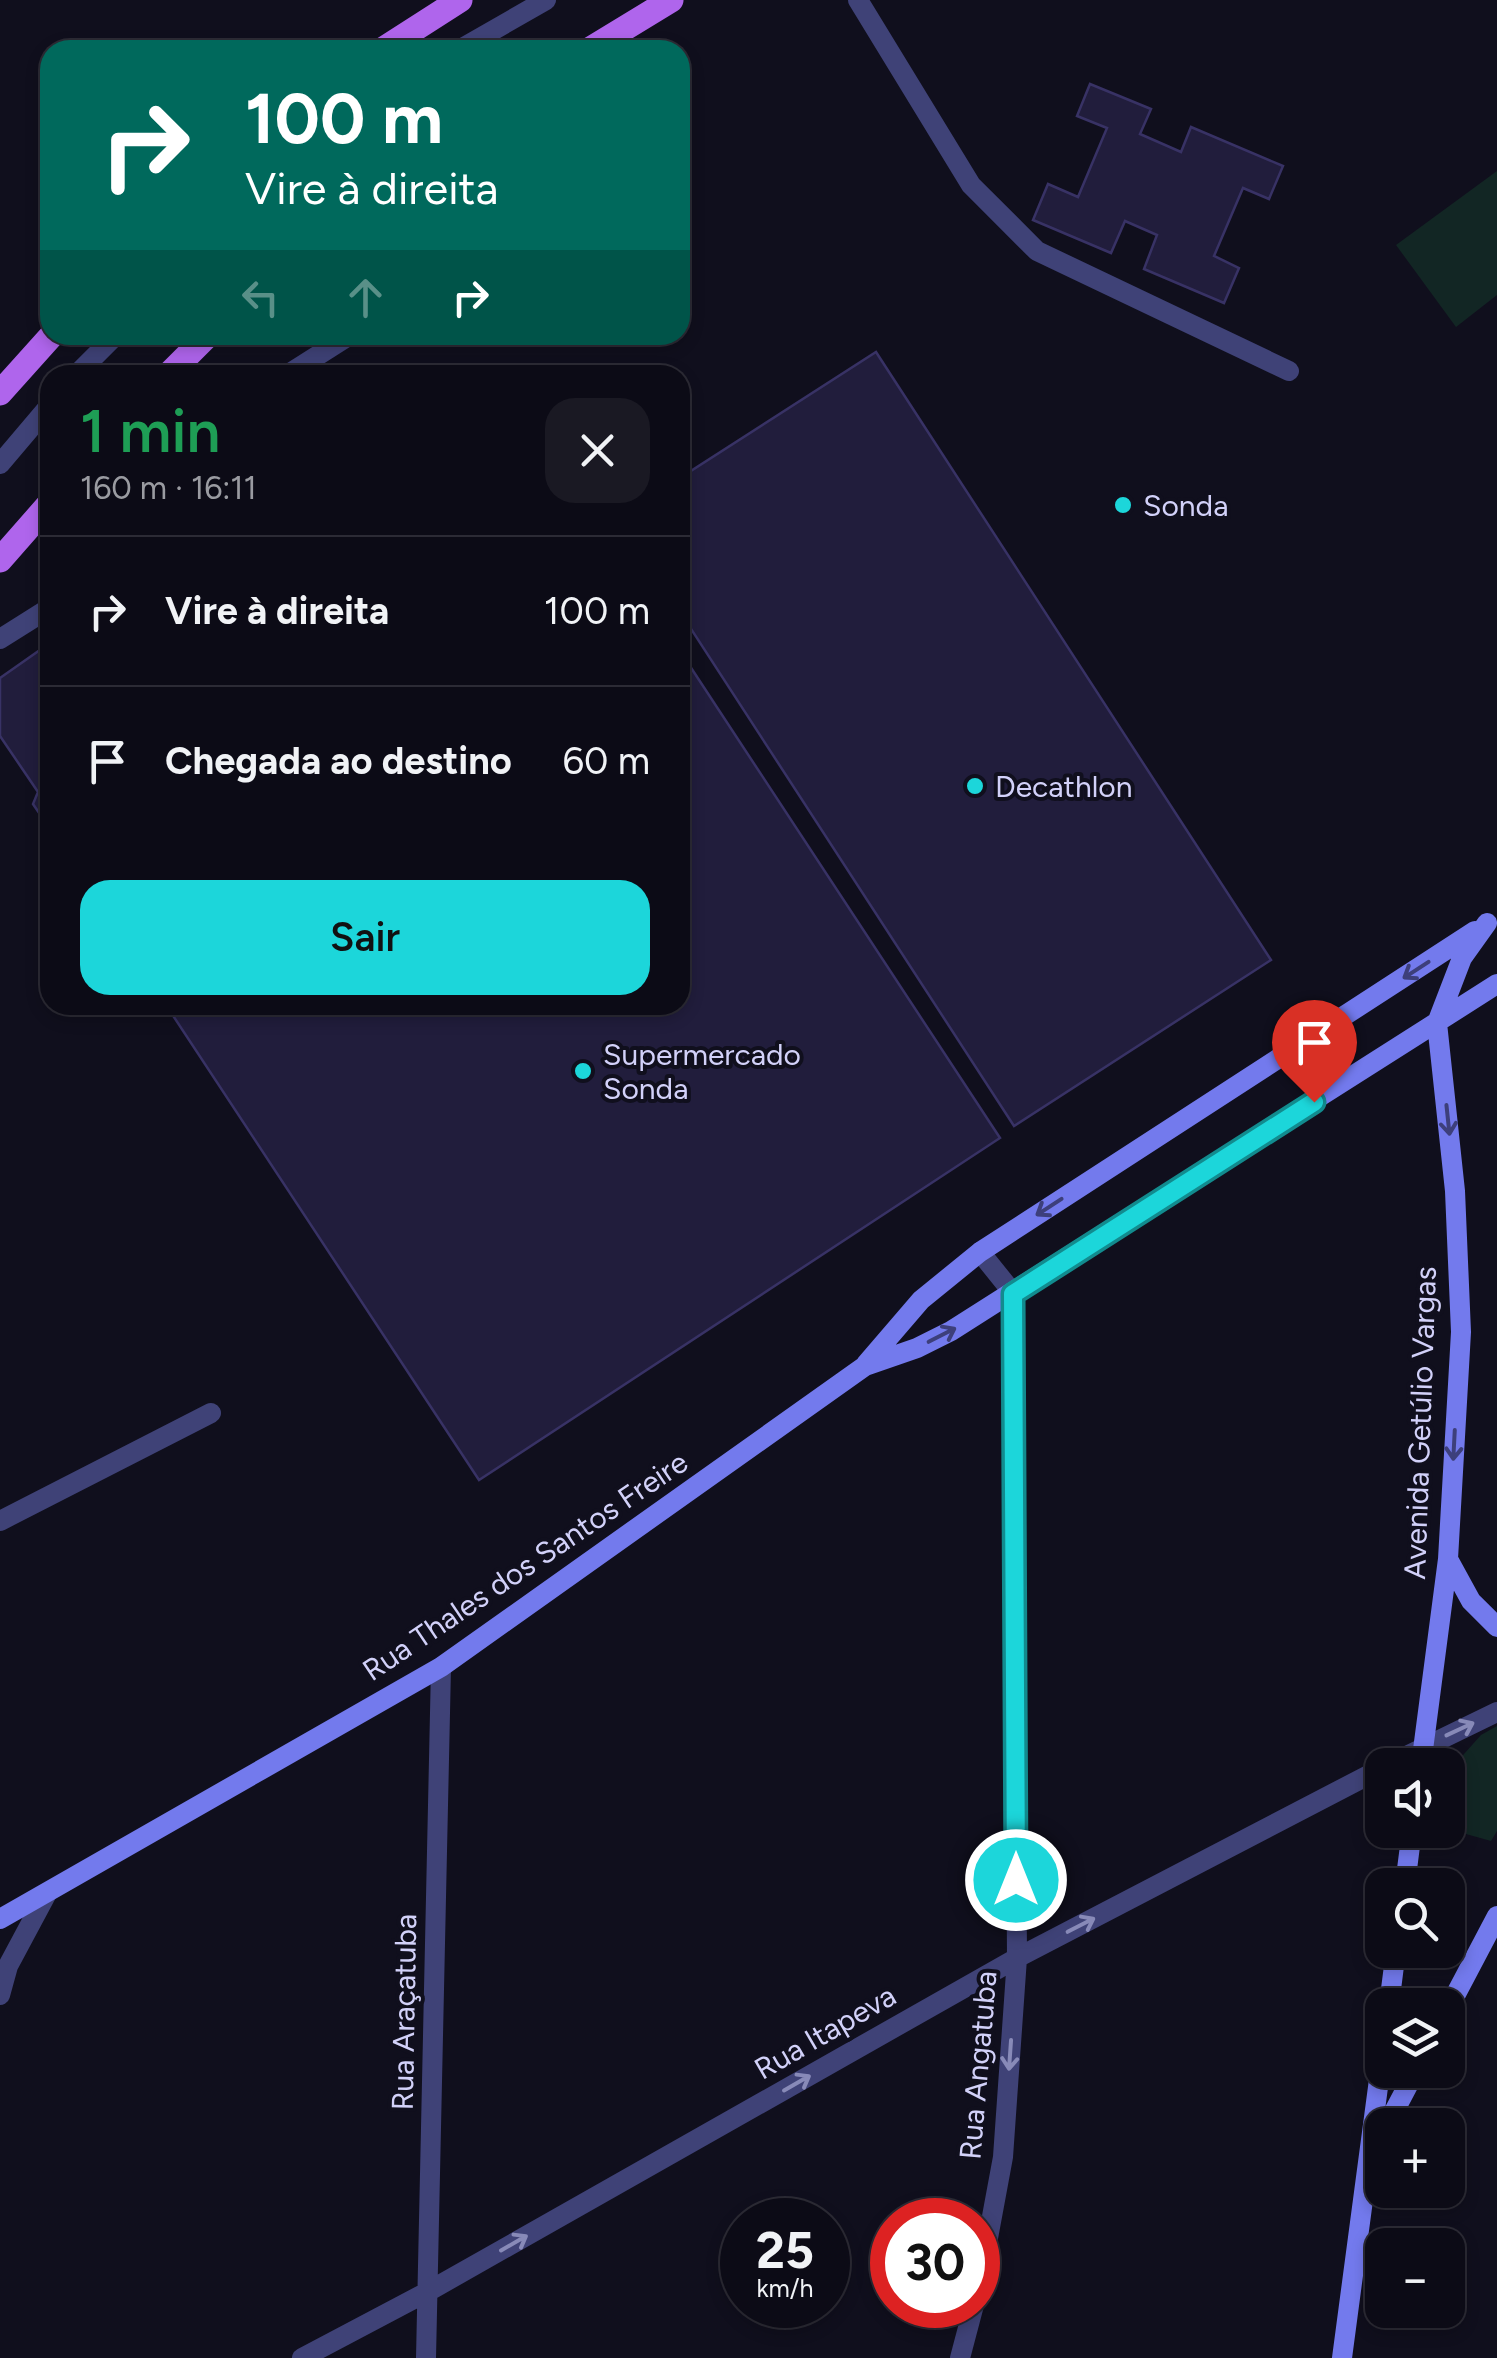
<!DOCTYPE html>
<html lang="pt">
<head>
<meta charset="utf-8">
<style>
  body { margin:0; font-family:Figtree,sans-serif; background:#1a1923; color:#f1f3f6; height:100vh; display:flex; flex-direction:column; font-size:38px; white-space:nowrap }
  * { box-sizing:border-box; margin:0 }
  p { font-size:32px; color:#9a9ba1 }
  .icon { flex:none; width:55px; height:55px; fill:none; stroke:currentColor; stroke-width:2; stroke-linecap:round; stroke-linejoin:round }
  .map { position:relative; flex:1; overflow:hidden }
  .sheet { position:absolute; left:40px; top:365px; width:650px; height:650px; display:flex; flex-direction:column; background:#0c0b16; border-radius:30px; box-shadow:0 5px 15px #0003,0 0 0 2px #2c2b35 }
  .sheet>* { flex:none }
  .hud { position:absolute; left:40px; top:40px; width:650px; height:305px; border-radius:30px; box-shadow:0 5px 15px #0003,0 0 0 2px #2c2b35; background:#00695c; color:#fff; overflow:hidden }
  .fabs { position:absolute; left:1365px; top:1748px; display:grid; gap:20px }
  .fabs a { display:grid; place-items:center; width:100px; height:100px; border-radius:20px; background:#0c0b16; box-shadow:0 5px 15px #0003,0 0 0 2px #2c2b35; font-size:50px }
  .speed { position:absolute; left:720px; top:2198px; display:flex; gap:20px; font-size:50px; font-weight:700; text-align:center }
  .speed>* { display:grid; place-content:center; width:130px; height:130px; border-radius:50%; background:#0c0b16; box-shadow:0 5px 15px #0003,0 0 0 2px #2c2b35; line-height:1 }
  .speed small { font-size:25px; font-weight:400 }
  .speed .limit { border:15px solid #d22; background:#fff; color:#111 }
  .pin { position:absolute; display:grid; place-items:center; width:85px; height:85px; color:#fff; margin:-102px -42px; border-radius:50% 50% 50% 0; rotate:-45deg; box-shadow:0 0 10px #0007 }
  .pin .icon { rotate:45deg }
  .me { position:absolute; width:110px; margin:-55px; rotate:0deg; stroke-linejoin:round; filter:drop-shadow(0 0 8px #0008) }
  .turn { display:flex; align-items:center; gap:35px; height:210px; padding:0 40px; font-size:45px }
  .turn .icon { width:130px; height:130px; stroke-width:2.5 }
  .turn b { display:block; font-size:70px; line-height:85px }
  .lanes { display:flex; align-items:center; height:95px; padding:0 40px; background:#0003; justify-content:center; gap:50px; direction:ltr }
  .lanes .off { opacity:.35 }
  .round { display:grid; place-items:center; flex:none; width:105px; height:105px; border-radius:30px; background:#1a1923 }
  .headline { display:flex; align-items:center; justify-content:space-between; height:170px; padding:0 40px }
  h1 { font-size:60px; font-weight:600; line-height:75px; color:#1e9e55 }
  .button { display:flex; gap:20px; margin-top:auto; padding:20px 40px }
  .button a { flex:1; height:115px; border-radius:30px; background:#1cd6da; color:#111; font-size:40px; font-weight:600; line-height:115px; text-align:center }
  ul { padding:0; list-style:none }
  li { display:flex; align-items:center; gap:30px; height:150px; padding:0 40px; border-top:2px solid #2c2b35 }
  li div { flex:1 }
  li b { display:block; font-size:38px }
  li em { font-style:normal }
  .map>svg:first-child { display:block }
  .green { fill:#122624 }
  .building { fill:#211d3c; stroke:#383265; stroke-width:2.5 }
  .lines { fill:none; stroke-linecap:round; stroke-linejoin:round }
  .lane { stroke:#3f4277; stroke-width:20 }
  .street { stroke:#3f4277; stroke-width:20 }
  .secondary { stroke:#737aed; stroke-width:20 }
  .primary { stroke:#af65ec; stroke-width:25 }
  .oneway { stroke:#3d3f7b }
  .oneway2 { stroke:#888ab8 }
  .route-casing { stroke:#128b8e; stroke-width:25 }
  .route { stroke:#1cd6da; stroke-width:18 }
  .poi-dot { fill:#1cd6da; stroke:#100f1d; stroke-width:4 }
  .labels { text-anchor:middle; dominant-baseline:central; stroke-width:8; stroke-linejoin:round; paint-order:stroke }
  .poi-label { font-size:30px; fill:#d2d1f9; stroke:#100f1d; text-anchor:start }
  .street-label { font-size:30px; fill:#d2d1f9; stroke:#100f1d }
</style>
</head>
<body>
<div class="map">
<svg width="1497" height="2358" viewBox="0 0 1497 2358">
  <rect width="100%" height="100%" fill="#100f1d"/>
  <path class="green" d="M1497 171V295L1456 327 1396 245Z
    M1497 1726V1831L1491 1841 1448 1829V1772L1481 1735Z"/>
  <path class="building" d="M1090 84 1151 109 1140 134 1181 152 1191 127 1283 166 1269 199 1243 188 1214 256 1239 268 1224 303 1144 269 1157 235 1125 221 1111 253 1033 220 1048 184 1078 197 1107 128 1077 116Z
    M876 352 1271 960 1014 1126 680 612V478Z
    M50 643V829L33 804 38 792 0 736V678Z
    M680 651 1000 1138 479 1480 166 1005H680Z"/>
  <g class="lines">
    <path class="lane" d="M858 0 971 185 1037 251 1289 371
      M459 50 546 0
      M76 375 116 335
      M287 375 350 335
      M0 464 50 405
      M0 639 43 612"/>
    <path class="street" d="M0 1521 211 1413
      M1388 1765 1497 1712
      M0 1995 8 1966 46 1895
      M978 2292 1003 2157 1017 1958 1013 1293 980 1252
      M302 2358 429 2291 1017 1958 1382 1768
      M426 2358 441 1667
      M960 2358 974 2305"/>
    <path class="secondary" d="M866 1364 921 1300 980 1252 1475 931
      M1448 1559 1471 1601 1497 1627
      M1421 1765 1448 1559 1461 1332 1455 1191 1437 1023 1462 958 1487 923
      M1405 1885 1412 1830
      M0 1919 441 1667 865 1366 917 1348 951 1331 1497 984
      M1389 2005 1396 1950
      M1448 2009 1497 1916
      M1387 2125 1416 2070
      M1342 2358 1382 2057"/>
    <path class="primary" d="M382 50 460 0
      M589 50 671 0
      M168 375 208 335
      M0 393 52 335
      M0 560 50 503"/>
  </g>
  <defs><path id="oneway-shaft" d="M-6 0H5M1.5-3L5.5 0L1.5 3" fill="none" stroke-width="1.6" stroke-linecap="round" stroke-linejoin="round" transform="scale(2.5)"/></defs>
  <g class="oneway">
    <use href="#oneway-shaft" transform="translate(1416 970) rotate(147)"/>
    <use href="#oneway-shaft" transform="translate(1448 1120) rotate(84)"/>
    <use href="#oneway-shaft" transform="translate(1049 1207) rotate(147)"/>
    <use href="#oneway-shaft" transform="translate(942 1335) rotate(-27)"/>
    <use href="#oneway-shaft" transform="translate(1454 1445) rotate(93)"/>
  </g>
  <g class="oneway2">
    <use href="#oneway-shaft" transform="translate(1460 1729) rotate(-25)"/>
    <use href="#oneway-shaft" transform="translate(1081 1925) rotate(-27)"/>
    <use href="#oneway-shaft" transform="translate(1010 2055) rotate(94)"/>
    <use href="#oneway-shaft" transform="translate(797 2083) rotate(-30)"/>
    <use href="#oneway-shaft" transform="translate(514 2243) rotate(-30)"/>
  </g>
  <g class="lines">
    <defs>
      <path id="route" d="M1016 1880 1013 1294 1314 1102"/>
    </defs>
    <use href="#route" class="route-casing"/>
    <use href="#route" class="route"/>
  </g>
  <g class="poi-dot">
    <circle cx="1123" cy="505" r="10"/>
    <circle cx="975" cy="786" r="10"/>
    <circle cx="583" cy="1071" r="10"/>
  </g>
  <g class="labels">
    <g class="poi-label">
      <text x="1143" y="505">Sonda</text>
      <text x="995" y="786">Decathlon</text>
      <text x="603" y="1054">Supermercado<tspan x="603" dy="34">Sonda</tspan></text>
    </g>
    <g class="street-label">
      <text transform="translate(1420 1423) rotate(-88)">Avenida Getúlio Vargas</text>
      <text transform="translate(525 1566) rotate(-34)">Rua Thales dos Santos Freire</text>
      <text transform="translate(404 2012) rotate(-89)">Rua Araçatuba</text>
      <text transform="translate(825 2032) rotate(-30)">Rua Itapeva</text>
      <text transform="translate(978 2065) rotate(-85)">Rua Angatuba</text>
    </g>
  </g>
</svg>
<div class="fabs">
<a><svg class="icon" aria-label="sound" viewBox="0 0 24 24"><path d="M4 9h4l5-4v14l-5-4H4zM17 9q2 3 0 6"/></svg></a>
<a><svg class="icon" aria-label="search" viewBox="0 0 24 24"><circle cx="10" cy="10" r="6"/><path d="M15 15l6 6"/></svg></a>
<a><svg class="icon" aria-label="layers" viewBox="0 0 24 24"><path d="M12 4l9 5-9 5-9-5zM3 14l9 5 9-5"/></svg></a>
<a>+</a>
<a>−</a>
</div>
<div class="speed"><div>25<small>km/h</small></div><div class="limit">30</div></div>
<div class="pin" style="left:1314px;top:1102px;background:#d93025"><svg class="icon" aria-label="arrive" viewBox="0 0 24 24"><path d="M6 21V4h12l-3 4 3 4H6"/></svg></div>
<svg class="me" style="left:1016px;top:1880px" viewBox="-20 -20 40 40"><circle r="17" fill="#1cd6da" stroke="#fff" stroke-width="3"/><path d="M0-11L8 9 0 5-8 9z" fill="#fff"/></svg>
<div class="hud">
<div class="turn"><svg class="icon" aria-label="right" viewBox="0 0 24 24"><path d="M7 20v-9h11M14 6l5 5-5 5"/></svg><div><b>100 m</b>Vire à direita</div></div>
<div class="lanes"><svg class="icon off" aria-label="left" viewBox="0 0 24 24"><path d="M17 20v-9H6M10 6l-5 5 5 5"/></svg><svg class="icon off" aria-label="ahead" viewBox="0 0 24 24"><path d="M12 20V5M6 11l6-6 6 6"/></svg><svg class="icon" aria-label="right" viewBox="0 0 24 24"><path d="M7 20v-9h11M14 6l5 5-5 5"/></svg></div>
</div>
<section class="sheet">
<div class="headline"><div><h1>1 min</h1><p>160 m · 16:11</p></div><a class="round"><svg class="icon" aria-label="close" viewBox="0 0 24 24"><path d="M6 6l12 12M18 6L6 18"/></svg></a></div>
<ul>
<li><svg class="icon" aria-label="right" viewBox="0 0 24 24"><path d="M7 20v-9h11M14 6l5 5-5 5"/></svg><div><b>Vire à direita</b></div><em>100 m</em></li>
<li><svg class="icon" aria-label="arrive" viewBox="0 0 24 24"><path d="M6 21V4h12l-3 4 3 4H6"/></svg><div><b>Chegada ao destino</b></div><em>60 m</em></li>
</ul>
<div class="button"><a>Sair</a></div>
</section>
</div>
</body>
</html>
